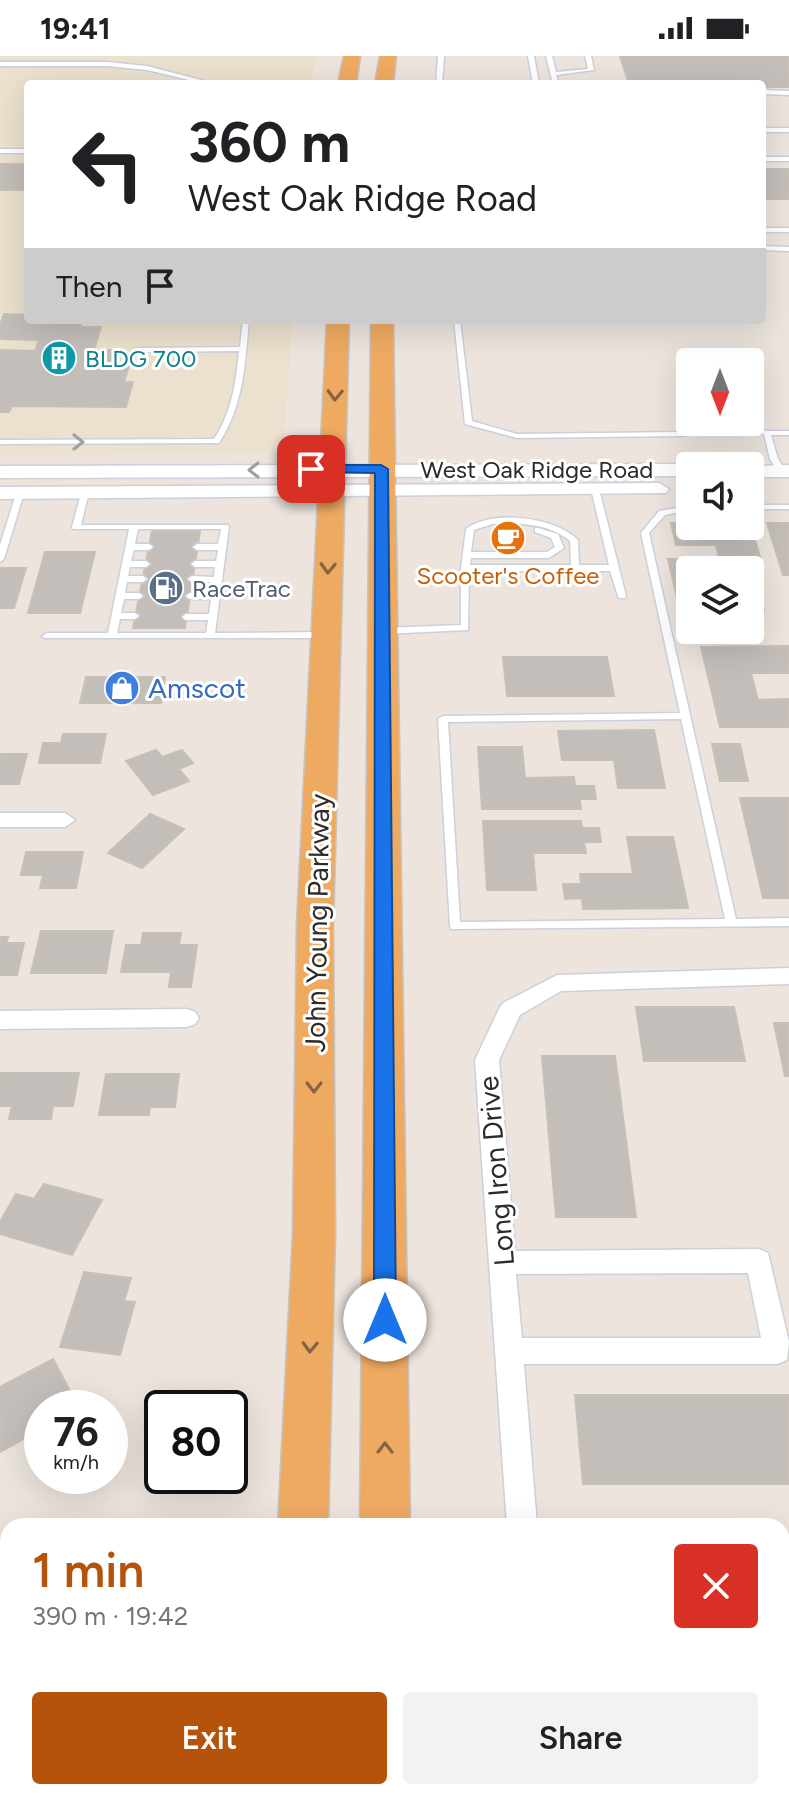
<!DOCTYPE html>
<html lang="en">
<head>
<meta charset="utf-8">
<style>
  body { margin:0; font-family:Figtree,sans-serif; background:#f2f2f2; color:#202124; height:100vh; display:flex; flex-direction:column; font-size:30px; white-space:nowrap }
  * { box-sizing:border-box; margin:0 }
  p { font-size:26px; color:#757577 }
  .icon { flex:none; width:44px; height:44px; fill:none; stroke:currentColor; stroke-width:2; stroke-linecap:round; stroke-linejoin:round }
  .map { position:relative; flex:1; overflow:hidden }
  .drawer { position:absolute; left:0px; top:1462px; width:790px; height:282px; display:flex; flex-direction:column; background:#fff; border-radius:24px 24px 0 0; box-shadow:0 8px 32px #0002 }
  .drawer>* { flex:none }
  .banner { position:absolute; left:24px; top:24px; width:742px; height:244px; border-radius:8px; box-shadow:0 8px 32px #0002; background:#fff; color:#202124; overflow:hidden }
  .needle { width:52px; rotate:180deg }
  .controls { position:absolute; left:676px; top:292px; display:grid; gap:16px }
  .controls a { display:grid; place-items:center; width:88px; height:88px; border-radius:8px; background:#fff; box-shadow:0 8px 32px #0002; font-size:40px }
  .speed { position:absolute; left:24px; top:1334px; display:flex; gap:16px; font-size:40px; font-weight:700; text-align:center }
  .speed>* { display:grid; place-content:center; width:104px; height:104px; border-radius:50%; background:#fff; box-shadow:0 8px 32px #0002; line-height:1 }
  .speed small { font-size:20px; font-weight:400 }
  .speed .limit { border:4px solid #111; border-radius:12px; background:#fff; color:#111 }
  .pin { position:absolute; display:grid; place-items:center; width:68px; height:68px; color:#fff; margin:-34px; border-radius:16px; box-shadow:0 4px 12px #0006 }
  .me { position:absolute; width:88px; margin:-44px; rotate:0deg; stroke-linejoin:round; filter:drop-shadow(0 0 6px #0008) }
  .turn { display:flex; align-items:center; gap:28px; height:168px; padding:0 32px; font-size:36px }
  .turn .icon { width:104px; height:104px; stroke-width:2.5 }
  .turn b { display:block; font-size:56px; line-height:68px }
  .then { display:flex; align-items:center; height:76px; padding:0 32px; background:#0003; gap:16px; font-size:30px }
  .round { display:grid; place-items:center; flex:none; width:84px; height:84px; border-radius:8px; background:#f2f2f2 }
  .headline { display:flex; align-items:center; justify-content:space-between; height:136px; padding:0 32px }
  h1 { font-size:48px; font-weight:600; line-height:60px; color:#b45309 }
  .cta { display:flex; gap:16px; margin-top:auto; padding:16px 32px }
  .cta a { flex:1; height:92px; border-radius:8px; background:#b45309; color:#fff; font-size:32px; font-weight:600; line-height:92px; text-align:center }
  .cta a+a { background:#f2f2f2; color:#202124 }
  .status { display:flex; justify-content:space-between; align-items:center; height:56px; padding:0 40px; background:#fff; direction:ltr }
  .status svg { height:22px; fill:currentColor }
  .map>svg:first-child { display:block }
  .education { fill:#ece0ce }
  .building { fill:#c4beba; stroke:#c7c0b7; stroke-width:2 }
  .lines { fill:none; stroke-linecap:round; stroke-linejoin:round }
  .service-casing { stroke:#ccd0db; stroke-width:3 }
  .minor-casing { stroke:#ccd0db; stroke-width:3 }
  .tertiary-casing { stroke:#ccd0db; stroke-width:3 }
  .trunk-casing { stroke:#c4c4c4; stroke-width:3 }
  .service { fill:#fff; fill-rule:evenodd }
  .minor { fill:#fff; fill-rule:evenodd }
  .tertiary { fill:#fff; fill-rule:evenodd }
  .trunk { fill:#efaa62; fill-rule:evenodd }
  .oneway { stroke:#836444 }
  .oneway2 { stroke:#a0a0a0 }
  .route { fill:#1a73e8; stroke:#114b97; stroke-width:2 }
  .labels { text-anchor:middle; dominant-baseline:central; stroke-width:6; stroke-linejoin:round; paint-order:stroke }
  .far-culture-label { font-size:24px; fill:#0d838f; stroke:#fff; text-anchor:start }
  .far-street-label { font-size:24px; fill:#2b2b2b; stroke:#fff }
  .far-food-label { font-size:24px; fill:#c56008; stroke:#fff }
  .far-service-label { font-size:24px; fill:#4e5e75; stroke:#fff; text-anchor:start }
  .shop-label { font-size:28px; fill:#366cbe; stroke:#fff; text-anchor:start }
  .street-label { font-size:28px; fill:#2b2b2b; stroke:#fff }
</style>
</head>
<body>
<div class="status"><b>19:41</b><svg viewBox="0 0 49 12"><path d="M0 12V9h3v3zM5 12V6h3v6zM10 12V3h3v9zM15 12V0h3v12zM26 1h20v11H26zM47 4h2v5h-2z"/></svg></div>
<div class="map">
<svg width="789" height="1743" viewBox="0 0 789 1743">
  <rect width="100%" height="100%" fill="#ece4dd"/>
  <path class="education" d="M0 0H316L310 28H28V264H292L284 383 261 397 0 400Z"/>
  <path class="building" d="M620 0H789V31H762V28H629Z
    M0 108H28V134H0Z
    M762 113H789V143H766L762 133Z
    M4 258 28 259V264H82L80 271H101L94 294H120L115 310H129L124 326H133L126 351 12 350 9 356H0V294L35 295 39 284 0 283V269Z
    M671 467H690V470H750V467L763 511H752L754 519H750V514L721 511 716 489H676Z
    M767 467H789V519H783Z
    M152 475H200L185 572H133Z
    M45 496H95L80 557H28Z
    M668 503H706L709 514H690V554L680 555Z
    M0 512H26L14 552H0Z
    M750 531H757L764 554H750Z
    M789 590V617H751L758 644 789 643V671H720L701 591Z
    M503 601H607L614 640H507Z
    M86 621H165L161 647H80Z
    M654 674 665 732H618L614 704H562L558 675Z
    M63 678H106L100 707H39L43 687H61Z
    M712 688H740L748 725H720Z
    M478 691H522L525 722 574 721 575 730H594L596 743H580L581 753H482Z
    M156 694 162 701 182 694 193 707 179 713 189 725 153 739 126 705Z
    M0 698H27L19 728H0Z
    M740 742H789V842H763Z
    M150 758 184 773 142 812 108 797Z
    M483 765H581L582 772H599L601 786H584L586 797H533L536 834H487Z
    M627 781H673L688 852 583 853 582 842 565 843 563 828H581L580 818H633Z
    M26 796H83L76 832H40L43 819H21Z
    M41 875H113L106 917H31Z
    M143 877H181L179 889H197L191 931H169L171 916H121L126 889H141Z
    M0 881H8L6 887H24L17 919H0Z
    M636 951H734L745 1005H644Z
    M774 967H789V1020H785Z
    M542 1000H615L636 1161H556Z
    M1 1017H79L73 1050H53L51 1063H9L12 1050H0Z
    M106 1018H179L175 1051H150L149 1059H99Z
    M44 1128 102 1144 72 1199 0 1178V1166L16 1138 34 1143Z
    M84 1216 131 1222 124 1245 135 1246 120 1299 60 1291Z
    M53 1303 79 1352H42V1373L0 1396V1331Z
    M575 1339H789V1428H583Z
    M0 1639 8 1643V1691L0 1701Z
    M782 1689H789V1743H614L613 1736H782Z"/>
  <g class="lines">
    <defs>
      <path id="service" d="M438 0H444L442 28H436Z
        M528 0H534L539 28H533Z
        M546 0H552L556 16 588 13 585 0H591L594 14 556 19 559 28H553Z
        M0 6H107L147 10 216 28H206L147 14 107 10H0Z
        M762 34 789 35V39L762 38Z
        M762 72H789V76H762Z
        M0 93H28V97H0Z
        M762 101H789V105H762Z
        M762 172H789V176H762Z
        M762 190 789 191V195L762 194Z
        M243 264H249C245 307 244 349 219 387L0 388V384L214 383C232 356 236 326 239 295L138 296 134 294 138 292 240 291Z
        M454 264H460L472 365 517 378 680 376 734 366 767 375H789V379H771L778 403 786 415 779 417 770 403 764 378 736 370 680 380 517 382 465 368Z
        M592 431 599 433 626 540 625 542H619L618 540 610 515H469L468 574 384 578 380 575 384 572 461 569V512L466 473C493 453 555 461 578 484L579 509H609L591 433ZM507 467C530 468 552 470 570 485L571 509H470L471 502H549L564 492 558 478 538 472H535V476L551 482 555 491 547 496H471L474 474 492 468Z
        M82 434 89 436 81 469H228L229 471 215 577 326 576 331 579 326 582H44L42 580 47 577H108L129 473H73L72 471ZM138 473H221L218 488H197L193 491 197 494H218L216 505H195L191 508 195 511H215L214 521 192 520 188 523 192 526H213L211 537H190L186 540 190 543H211L209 558H186L182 561 186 564H208L206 577H117L120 563H135L139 560 135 557H121L124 543H139L143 540 139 537H125L127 526H143L147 523 143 520H128L130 511H146L150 508 146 505H131L134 494H149L153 491 149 488H135Z
        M17 435 24 437 4 503 0 506V489Z
        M750 449H789V453H750Z
        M690 450V454L665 459 649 477 736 863 789 862V870L451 873 450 870 438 663 443 660 680 657 641 477 659 455ZM681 663 725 863 460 866 448 666Z"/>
      <path id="minor" d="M0 757H65L75 764 65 771H0Z
        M789 912V928L561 935 520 959 499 1004 515 1195 759 1193 768 1197 789 1286 787 1304 777 1308H524L537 1470H507L475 1004 499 953 503 947 557 919ZM748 1217 761 1282H522L516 1218Z
        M187 953 195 956 199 962 195 968 187 971 0 973V955Z
        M521 1736H555L556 1743H522Z"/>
      <path id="tertiary" d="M690 408 697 410H690V420L0 422V410Z
        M789 409V421H750V410H746Z
        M659 427 669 433 666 437 0 443V431Z"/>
      <path id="trunk" d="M344 0H360L356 28H338Z
        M380 0H396L393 28H375Z
        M327 264H349L333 869 335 1177 328 1470H278L293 1177 297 869Z
        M371 264H393L410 1470H360Z
        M265 1736H321V1743H265Z
        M358 1736H414V1743H358Z"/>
    </defs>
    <use href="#service" class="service-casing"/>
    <use href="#minor" class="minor-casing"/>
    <use href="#tertiary" class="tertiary-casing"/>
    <use href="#trunk" class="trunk-casing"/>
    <use href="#service" class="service"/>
    <use href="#minor" class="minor"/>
    <use href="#tertiary" class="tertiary"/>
    <use href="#trunk" class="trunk"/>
  </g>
  <defs><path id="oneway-chevron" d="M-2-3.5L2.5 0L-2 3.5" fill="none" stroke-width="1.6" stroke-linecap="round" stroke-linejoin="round" transform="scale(2)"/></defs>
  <g class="oneway">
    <use href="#oneway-chevron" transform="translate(335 339) rotate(92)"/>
    <use href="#oneway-chevron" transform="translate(328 512) rotate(92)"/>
    <use href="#oneway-chevron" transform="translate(314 1031) rotate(90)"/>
    <use href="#oneway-chevron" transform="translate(310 1291) rotate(92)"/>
    <use href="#oneway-chevron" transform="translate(385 1392) rotate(-90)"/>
  </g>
  <g class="oneway2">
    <use href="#oneway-chevron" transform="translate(78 386)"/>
    <use href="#oneway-chevron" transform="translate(254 414) rotate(180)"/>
  </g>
  <path class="route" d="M311 409H381L388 413 396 1264 393 1272 385 1275 377 1272 374 1264 375 417 306 416 304 413Z"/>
  <defs>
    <symbol id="building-disc" viewBox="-11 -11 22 22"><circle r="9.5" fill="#0f9aa8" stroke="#fff"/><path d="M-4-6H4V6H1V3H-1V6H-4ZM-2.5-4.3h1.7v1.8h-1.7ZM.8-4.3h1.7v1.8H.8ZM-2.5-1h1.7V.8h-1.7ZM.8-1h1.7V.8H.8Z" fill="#fff"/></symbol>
    <symbol id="cafe-disc" viewBox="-11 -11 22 22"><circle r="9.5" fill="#e8710a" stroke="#fff"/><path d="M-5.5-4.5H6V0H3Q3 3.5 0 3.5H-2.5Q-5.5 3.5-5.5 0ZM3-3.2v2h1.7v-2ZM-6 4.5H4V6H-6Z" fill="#fff"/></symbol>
    <symbol id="fuel-disc" viewBox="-11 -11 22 22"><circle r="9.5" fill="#5c6f8a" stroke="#fff"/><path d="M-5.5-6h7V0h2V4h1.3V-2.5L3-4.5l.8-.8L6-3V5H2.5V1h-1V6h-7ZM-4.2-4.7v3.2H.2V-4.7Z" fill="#fff"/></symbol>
    <symbol id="shop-disc" viewBox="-11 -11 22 22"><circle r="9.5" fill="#3f7fe0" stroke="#fff"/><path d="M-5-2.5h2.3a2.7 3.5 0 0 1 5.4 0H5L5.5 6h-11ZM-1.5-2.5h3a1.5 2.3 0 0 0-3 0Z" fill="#fff"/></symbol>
  </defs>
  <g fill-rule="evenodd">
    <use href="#building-disc" x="39" y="282" width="40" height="40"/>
    <use href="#cafe-disc" x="488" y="462" width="40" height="40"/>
    <use href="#fuel-disc" x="146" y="512" width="40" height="40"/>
    <use href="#shop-disc" x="102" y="612" width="40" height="40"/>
  </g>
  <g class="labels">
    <g class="far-culture-label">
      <text x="85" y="302">BLDG 700</text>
    </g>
    <g class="far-street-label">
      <text x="537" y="413">West Oak Ridge Road</text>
    </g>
    <g class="far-food-label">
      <text x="508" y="519">Scooter's Coffee</text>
    </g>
    <g class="far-service-label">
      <text x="192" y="532">RaceTrac</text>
    </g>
    <g class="shop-label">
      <text x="148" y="632">Amscot</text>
    </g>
    <g class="street-label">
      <text transform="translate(317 867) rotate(-89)">John Young Parkway</text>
      <text transform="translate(496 1115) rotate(-95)">Long Iron Drive</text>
    </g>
  </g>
</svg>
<div class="controls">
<a><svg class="needle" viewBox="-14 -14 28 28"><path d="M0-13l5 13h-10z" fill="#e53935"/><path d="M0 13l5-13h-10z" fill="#757577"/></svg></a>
<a><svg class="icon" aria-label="sound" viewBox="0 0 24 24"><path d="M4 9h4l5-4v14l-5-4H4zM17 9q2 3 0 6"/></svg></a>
<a><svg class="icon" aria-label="layers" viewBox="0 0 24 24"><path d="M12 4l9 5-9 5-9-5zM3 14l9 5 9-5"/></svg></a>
</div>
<div class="speed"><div>76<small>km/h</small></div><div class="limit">80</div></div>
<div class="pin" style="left:311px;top:413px;background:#d93025"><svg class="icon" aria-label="arrive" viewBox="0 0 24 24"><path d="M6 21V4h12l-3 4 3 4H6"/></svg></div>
<svg class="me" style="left:385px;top:1264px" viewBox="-20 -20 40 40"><circle r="19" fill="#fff"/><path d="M0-13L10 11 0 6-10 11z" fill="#1a73e8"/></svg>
<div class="banner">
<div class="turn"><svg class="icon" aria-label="left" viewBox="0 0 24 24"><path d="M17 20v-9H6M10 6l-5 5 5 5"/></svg><div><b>360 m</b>West Oak Ridge Road</div></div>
<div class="then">Then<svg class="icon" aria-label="arrive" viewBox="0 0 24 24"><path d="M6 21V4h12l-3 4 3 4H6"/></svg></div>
</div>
<section class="drawer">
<div class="headline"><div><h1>1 min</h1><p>390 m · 19:42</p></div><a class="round" style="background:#d93025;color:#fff"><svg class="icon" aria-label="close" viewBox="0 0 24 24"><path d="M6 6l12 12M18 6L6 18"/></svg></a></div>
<div class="cta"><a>Exit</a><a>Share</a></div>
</section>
</div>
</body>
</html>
